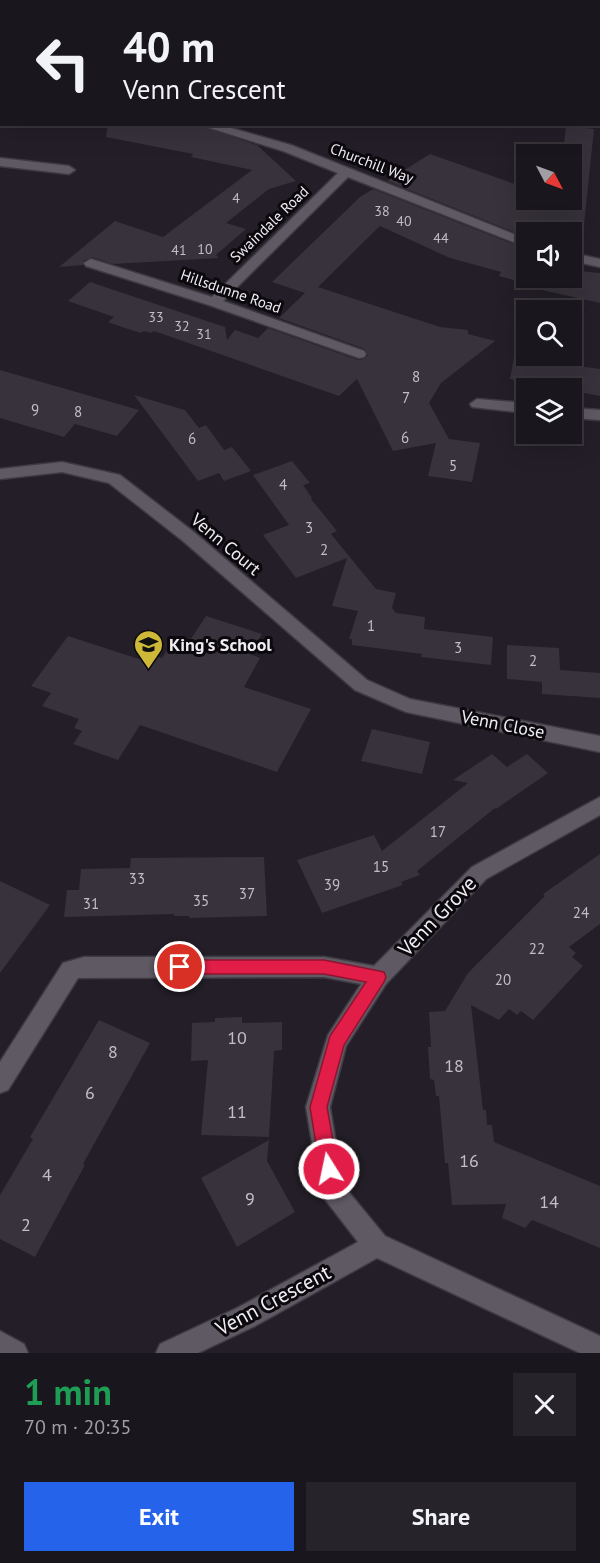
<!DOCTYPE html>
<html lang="en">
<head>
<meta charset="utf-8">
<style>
  body { margin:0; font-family:"PT Sans",sans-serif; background:#27232a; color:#f1f3f6; height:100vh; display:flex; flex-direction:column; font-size:22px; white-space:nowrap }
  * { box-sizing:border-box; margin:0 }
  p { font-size:20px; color:#9f9fa4 }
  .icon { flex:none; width:33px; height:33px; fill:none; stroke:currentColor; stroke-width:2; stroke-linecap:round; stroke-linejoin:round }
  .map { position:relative; height:1353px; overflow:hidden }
  .panel { display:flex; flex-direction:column; background:#1a161d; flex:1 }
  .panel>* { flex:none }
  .hud { position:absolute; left:0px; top:0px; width:600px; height:126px; box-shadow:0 6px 24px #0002,0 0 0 2px #38353b; background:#1a161d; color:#f1f3f6; overflow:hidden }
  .needle { width:39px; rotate:131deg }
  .fabs { position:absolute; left:516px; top:144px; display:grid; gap:12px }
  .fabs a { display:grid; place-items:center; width:66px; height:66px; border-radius:0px; background:#1a161d; box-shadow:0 6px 24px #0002,0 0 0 2px #38353b; font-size:30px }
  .pin { position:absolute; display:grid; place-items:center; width:51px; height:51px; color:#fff; margin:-26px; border:3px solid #fff; border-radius:50%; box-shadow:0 2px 6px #0007 }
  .me { position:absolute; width:66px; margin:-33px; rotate:350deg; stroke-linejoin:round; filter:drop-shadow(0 0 4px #0008) }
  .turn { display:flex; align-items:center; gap:21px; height:126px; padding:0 24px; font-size:27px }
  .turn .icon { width:78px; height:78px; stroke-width:2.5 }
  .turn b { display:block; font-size:42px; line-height:51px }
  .round { display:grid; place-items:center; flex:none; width:63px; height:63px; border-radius:0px; background:#27232a }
  .summary { display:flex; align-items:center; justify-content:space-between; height:102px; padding:0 24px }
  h1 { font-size:36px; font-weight:800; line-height:45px; color:#1e9e55 }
  .button { display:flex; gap:12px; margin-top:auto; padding:12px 24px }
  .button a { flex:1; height:69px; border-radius:0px; background:#2563eb; color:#fff; font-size:24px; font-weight:800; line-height:69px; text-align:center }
  .button a+a { background:#27232a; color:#f1f3f6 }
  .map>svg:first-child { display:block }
  .building { fill:#37323b }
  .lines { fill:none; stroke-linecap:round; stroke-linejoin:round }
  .minor-casing { stroke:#3e3a42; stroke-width:3 }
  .tertiary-casing { stroke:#3e3a42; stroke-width:3 }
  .minor { fill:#5f5964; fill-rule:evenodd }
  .tertiary { fill:#5f5964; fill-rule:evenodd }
  .route { fill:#e11d48; stroke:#92132f; stroke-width:1.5 }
  .labels { text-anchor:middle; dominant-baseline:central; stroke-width:6; stroke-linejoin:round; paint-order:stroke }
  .far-number-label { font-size:14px; fill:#c1bec4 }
  .far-street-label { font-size:15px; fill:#efecf2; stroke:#0b090d }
  .number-label { font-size:15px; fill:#c1bec4 }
  .street-label { font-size:18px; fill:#efecf2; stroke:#0b090d }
  .poi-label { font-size:18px; font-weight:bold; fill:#efecf2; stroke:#0b090d; text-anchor:start }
  .near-number-label { font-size:18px; fill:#c1bec4 }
  .near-street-label { font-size:21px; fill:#efecf2; stroke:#0b090d }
</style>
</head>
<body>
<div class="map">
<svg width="600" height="1353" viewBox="0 0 600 1353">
  <rect width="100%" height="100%" fill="#231e27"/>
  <path class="building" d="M108 124H195L257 145 296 181 269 189 226 223 246 229 216 255 219 258 113 264 92 257 83 261V265L59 267 115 221 163 237 252 170 191 157 193 154 106 137Z
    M566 126 594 129 581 253 572 251V232H526V237L387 181 430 154 526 188V200H572V154H563Z
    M373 189 526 249V278H572V263L579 265V271L600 273V303L533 288 535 286 499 276 501 272 450 258 380 226 318 287 440 327 468 330V334L495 341 441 383 429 403 449 439 480 443 472 482 428 476 436 443 393 451 357 379 339 396 154 331 151 333 144 331 141 333 128 329 108 322 114 317 68 301 90 282 225 327 227 340 235 330 258 338 268 328 358 360 364 359 368 355 365 349 279 318 305 293 272 282 360 197Z
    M514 357 600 369V396L510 379Z
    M0 370 139 410 117 436 75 424 64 437 0 418Z
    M134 395 185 410 199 428 206 425 224 450 232 447 251 471 224 481 219 473 198 481Z
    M292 461 310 483 303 485 312 498 311 499 337 531 331 534 376 589 396 593 392 608 396 613 425 617 424 629 493 637 491 665 421 657 422 654 352 645V639H349L358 611 332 606 347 558 296 578 263 535 289 525 253 475Z
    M206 616 262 634 250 654 260 658 244 687 311 709 277 772 140 725 118 760 73 744 82 731 74 728 79 719 42 706 51 693 31 686 68 636 142 660 146 653 162 658 173 640 187 645Z
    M507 645 559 648 560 670 600 673V698L542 694V682L507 679Z
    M372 729 430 742 422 774 361 761Z
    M492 754 507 767 527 754 548 773 496 809 495 808 417 871 420 875 401 882 403 885 322 913 297 860 374 835 382 851 468 783 453 780Z
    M600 854V924L569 947 576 953 572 957 583 966 533 1020 521 1011 517 1015 509 1009 499 1020 471 1005 483 1110H486L487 1125H492L494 1142 600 1186V1248L532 1220 525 1228 502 1218 506 1204 452 1205 448 1163H445L439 1096H436L434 1080 430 1079 428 1047H431L429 1012 445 1011 468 973 545 896 543 894Z
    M264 857 267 916 189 918V916H174V914L64 917 67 890H79L81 869 130 868 131 858Z
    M0 881 50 905 0 973Z
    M242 1017V1023L282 1022V1050L274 1051 269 1137 201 1135 208 1060 191 1061 192 1023 215 1022V1018Z
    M99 1020 150 1043 83 1164 85 1165 35 1257 0 1239V1195L33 1139 30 1137Z
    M269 1140 267 1161 295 1212 237 1247 201 1178Z"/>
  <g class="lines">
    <defs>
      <path id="minor" d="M218 0H228L217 2Z
        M391 0H401V2H391Z
        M564 0H574V2H564Z
        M0 87H2V93H0Z
        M197 124H217L291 145 526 239V247L348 177 223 301 364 351 366 354 364 357 359 358 209 305 86 266 84 263 91 259 212 297 338 173 283 151Z
        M0 158 69 166 75 170 69 174 0 166Z
        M572 253 600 259V267L572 261Z
        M477 399 526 403V413L472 407 470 404Z
        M572 408 600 410V420L572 418Z
        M62 462 120 475 195 533 367 680 410 699 600 736V752L406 712 355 690 183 541 109 483 62 472 0 479V469Z
        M600 797V815L486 879 386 984 346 1046 330 1107 343 1185 385 1236 600 1336V1353H580L377 1258 255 1326 198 1353H156L160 1344 237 1308 358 1242 324 1198 320 1190 306 1107 328 1035 361 984 324 977 78 978 8 1090 0 1093V1062L63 963 84 957H324L374 966 472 867Z
        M0 1331 24 1344 28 1353H0Z"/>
      <path id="tertiary" d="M102 0H117L118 2H103Z
        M598 76H600V82H598Z"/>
    </defs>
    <use href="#minor" class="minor-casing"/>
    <use href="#tertiary" class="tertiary-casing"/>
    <use href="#minor" class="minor"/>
    <use href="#tertiary" class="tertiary"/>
  </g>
  <path class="route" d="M180 960H324L384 972 386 977 384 982 344 1045 327 1107 338 1169 335 1176 329 1178 323 1176 320 1169 310 1107 330 1036 366 982 324 974H180L174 972 172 967 174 962Z"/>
  <defs>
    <symbol id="school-pin" viewBox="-11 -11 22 30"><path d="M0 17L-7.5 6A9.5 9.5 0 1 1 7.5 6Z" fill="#ceb837" stroke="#0b090d"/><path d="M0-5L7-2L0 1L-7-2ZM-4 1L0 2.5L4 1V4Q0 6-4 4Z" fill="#111"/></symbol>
  </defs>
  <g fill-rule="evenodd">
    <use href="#school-pin" x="132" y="628" width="33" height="45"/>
  </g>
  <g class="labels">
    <g class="far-number-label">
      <text x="236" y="198">4</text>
      <text x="382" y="211">38</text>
      <text x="404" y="221">40</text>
      <text x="441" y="238">44</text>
      <text x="205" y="249">10</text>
      <text x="179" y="250">41</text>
      <text x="156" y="317">33</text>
      <text x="182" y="326">32</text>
      <text x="204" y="334">31</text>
    </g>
    <g class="far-street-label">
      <text transform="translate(372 163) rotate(21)">Churchill Way</text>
      <text transform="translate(269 224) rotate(-44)">Swaindale Road</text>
      <text transform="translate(231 291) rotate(19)">Hillsdunne Road</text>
    </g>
    <g class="number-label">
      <text x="416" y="376">8</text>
      <text x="406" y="397">7</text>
      <text x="35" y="409">9</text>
      <text x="78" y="411">8</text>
      <text x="405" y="437">6</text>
      <text x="192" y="438">6</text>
      <text x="453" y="465">5</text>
      <text x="283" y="484">4</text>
      <text x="309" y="527">3</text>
      <text x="324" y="549">2</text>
      <text x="371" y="625">1</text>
      <text x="458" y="647">3</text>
      <text x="533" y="660">2</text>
      <text x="438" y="831">17</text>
      <text x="381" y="866">15</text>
      <text x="137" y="878">33</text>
      <text x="332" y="884">39</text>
      <text x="247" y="893">37</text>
      <text x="201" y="900">35</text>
      <text x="91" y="903">31</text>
      <text x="581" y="912">24</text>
      <text x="537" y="948">22</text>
      <text x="503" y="979">20</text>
    </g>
    <g class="street-label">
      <text transform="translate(226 544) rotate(40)">Venn Court</text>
      <text transform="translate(503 724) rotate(11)">Venn Close</text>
    </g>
    <g class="poi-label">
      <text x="169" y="644">King's School</text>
    </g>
    <g class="near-number-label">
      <text x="237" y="1037">10</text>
      <text x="113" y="1051">8</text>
      <text x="454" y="1065">18</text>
      <text x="90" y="1092">6</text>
      <text x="237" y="1111">11</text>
      <text x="469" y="1160">16</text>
      <text x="47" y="1174">4</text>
      <text x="250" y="1198">9</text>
      <text x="549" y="1201">14</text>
      <text x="26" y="1224">2</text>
    </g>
    <g class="near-street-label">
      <text transform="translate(437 916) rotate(-46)">Venn Grove</text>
      <text transform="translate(273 1300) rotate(-28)">Venn Crescent</text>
    </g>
  </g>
</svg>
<div class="fabs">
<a><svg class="needle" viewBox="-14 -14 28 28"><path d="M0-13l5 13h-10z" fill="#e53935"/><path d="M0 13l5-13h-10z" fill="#9f9fa4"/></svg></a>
<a><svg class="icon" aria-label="sound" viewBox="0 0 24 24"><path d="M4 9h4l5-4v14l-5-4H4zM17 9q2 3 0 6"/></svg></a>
<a><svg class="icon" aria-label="search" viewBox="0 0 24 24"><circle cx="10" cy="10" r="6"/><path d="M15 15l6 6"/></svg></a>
<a><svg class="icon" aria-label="layers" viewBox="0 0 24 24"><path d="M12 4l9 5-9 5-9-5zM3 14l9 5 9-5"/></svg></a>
</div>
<div class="pin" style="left:180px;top:967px;background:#d93025"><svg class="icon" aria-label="arrive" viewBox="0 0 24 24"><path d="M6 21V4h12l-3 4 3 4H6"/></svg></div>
<svg class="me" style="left:329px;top:1169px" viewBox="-20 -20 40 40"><circle r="17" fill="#e11d48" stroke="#fff" stroke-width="3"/><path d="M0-11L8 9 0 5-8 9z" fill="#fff"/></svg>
<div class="hud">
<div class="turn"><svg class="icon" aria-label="left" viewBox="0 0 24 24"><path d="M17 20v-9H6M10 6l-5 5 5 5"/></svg><div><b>40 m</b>Venn Crescent</div></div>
</div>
</div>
<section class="panel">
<div class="summary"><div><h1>1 min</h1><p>70 m · 20:35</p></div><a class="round"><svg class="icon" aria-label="close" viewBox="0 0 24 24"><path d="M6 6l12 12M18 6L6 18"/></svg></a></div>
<div class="button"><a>Exit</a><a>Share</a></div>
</section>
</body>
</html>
